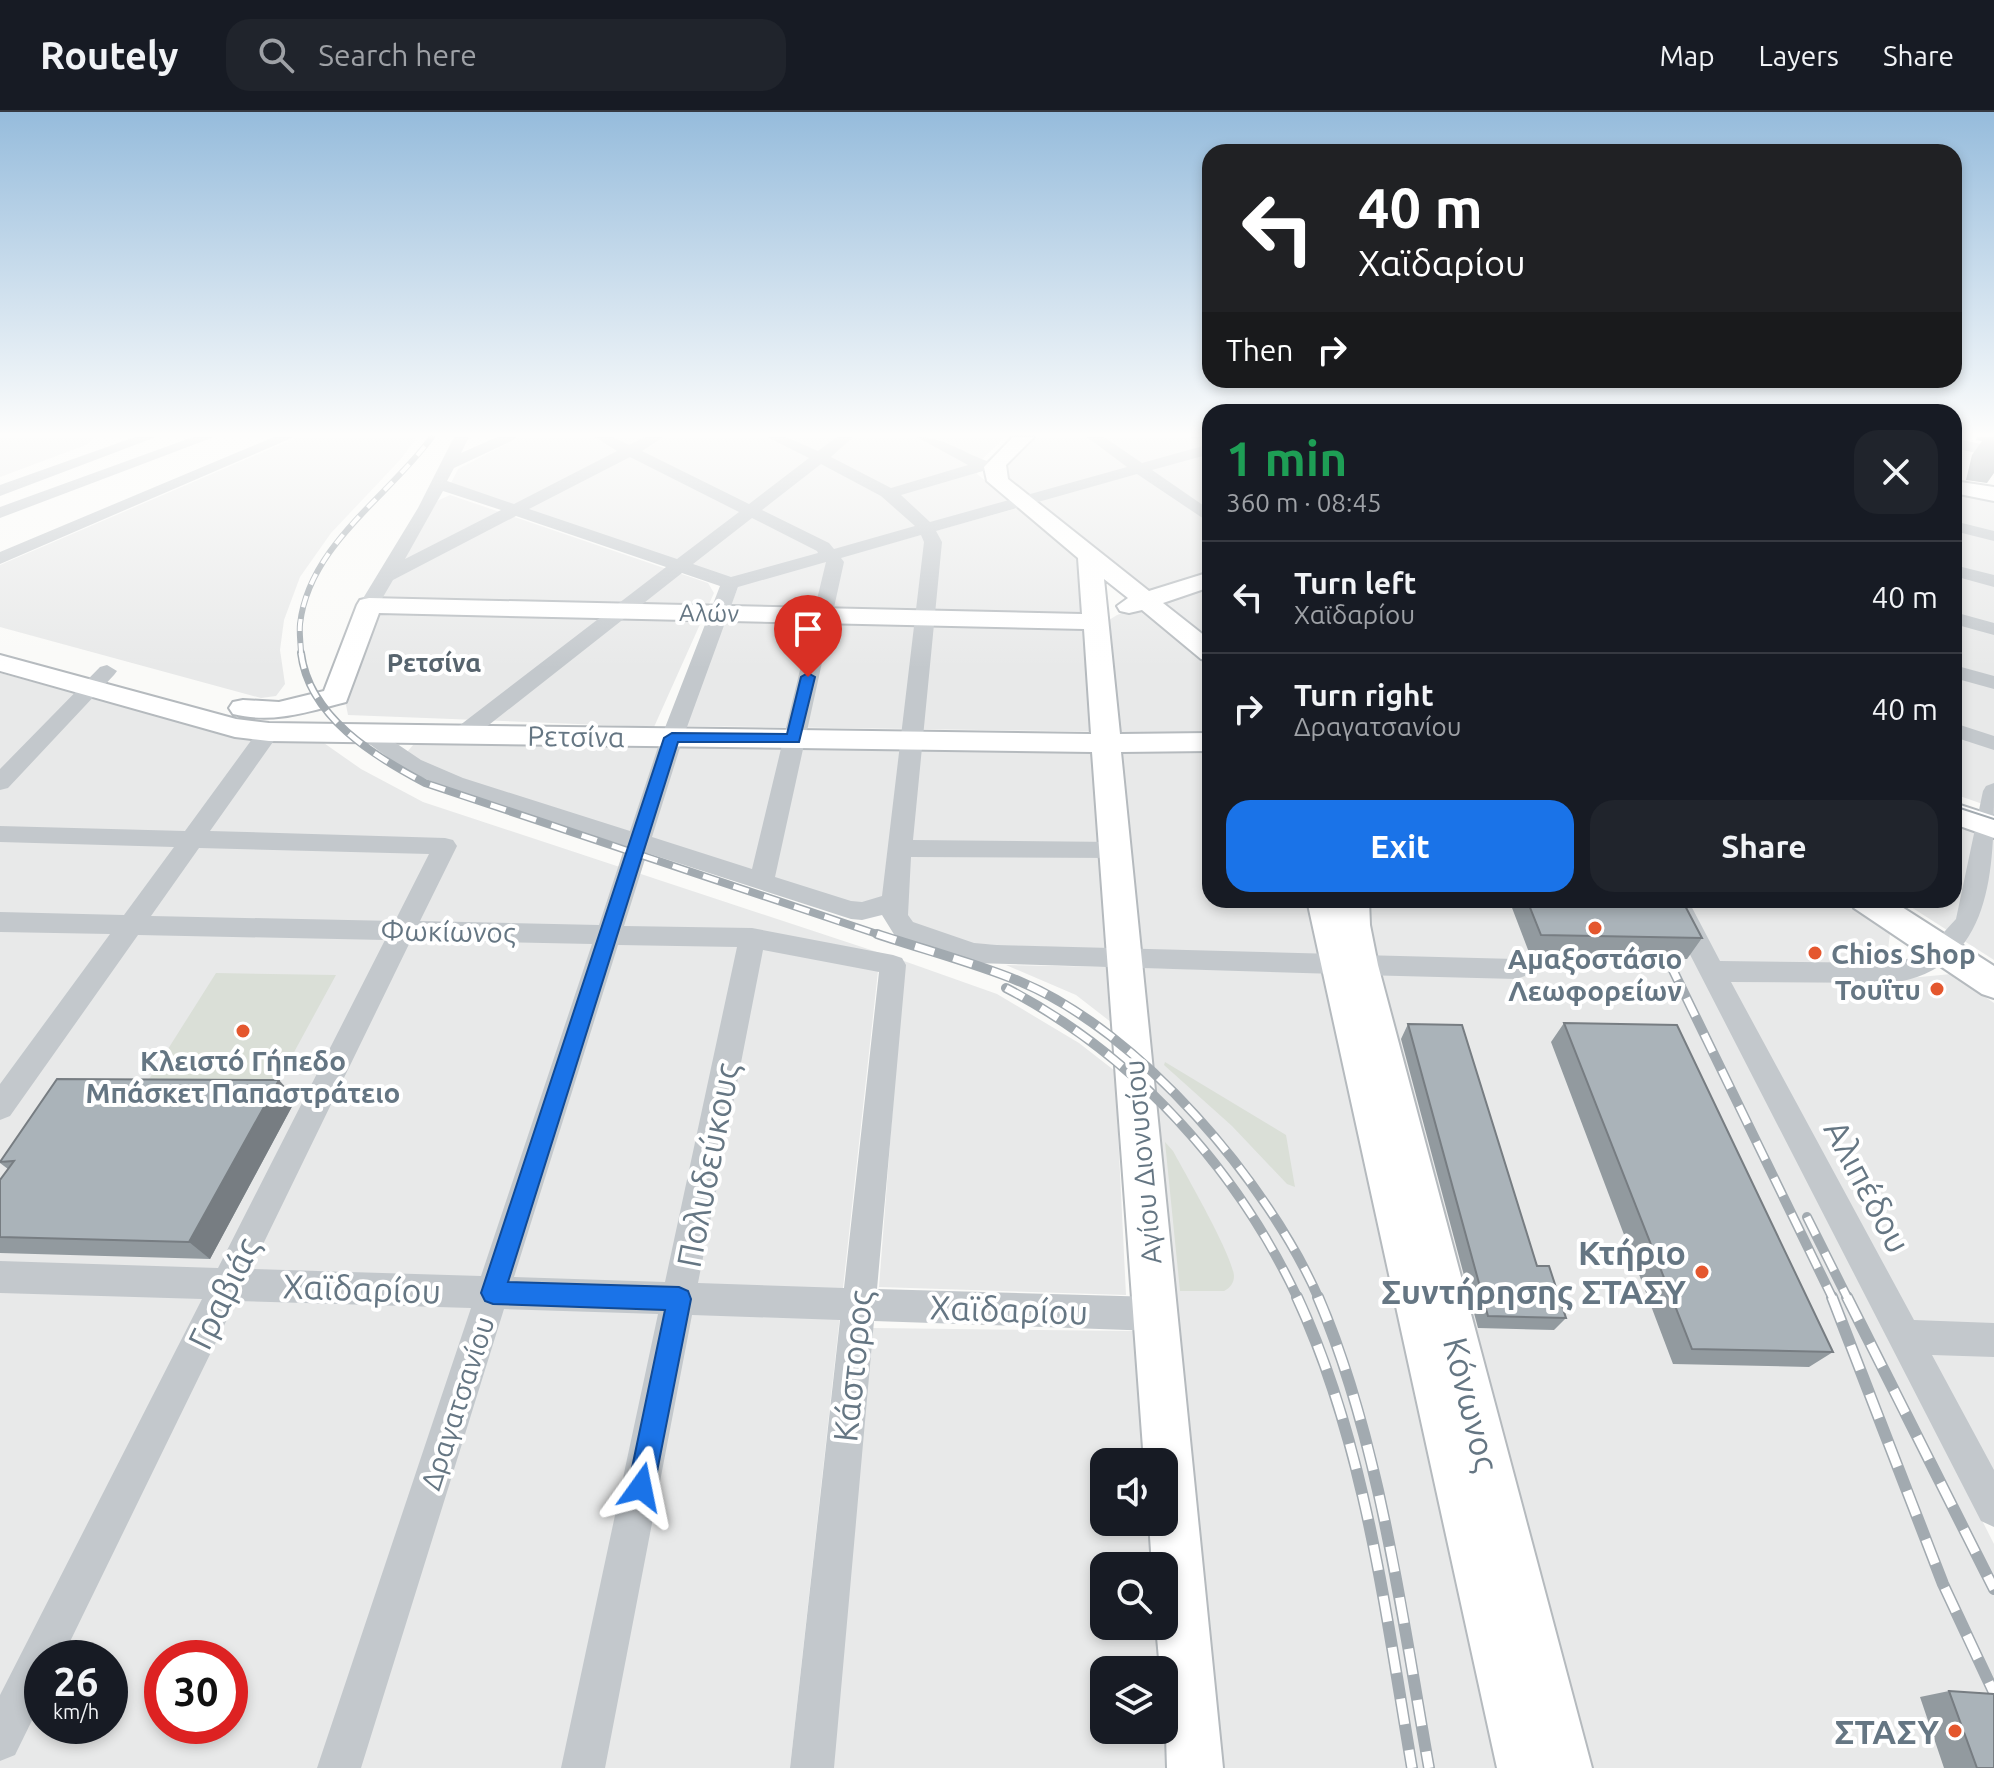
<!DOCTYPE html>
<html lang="en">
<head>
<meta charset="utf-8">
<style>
  body { margin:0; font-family:Ubuntu,sans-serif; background:#20242c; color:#f1f3f6; height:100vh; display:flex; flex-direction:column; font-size:30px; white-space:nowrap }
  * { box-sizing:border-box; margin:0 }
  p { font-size:26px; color:#9ea1a6 }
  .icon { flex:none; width:44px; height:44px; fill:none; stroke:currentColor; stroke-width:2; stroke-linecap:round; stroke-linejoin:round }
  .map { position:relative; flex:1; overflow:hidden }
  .details { position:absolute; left:1202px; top:292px; width:760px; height:504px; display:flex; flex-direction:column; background:#171b24; border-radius:24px; box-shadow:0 4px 12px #0003 }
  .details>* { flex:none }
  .guide { position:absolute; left:1202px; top:32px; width:760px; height:244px; border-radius:24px; box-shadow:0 4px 12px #0003; background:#202124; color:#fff; overflow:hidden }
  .buttons { position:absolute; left:1090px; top:1336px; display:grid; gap:16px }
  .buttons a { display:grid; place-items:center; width:88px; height:88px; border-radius:16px; background:#171b24; box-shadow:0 4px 12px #0003; font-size:40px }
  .speed { position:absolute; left:24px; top:1528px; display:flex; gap:16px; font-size:40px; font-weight:700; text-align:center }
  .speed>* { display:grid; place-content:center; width:104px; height:104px; border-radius:50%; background:#171b24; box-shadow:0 4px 12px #0003; line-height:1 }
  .speed small { font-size:20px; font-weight:400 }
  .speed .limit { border:12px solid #d22; background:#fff; color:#111 }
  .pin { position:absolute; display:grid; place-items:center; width:68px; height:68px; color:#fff; margin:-82px -34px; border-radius:50% 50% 50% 0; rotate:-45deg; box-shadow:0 0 8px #0007 }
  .pin .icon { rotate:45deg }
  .me { position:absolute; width:88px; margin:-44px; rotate:12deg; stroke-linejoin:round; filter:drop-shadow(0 0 6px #0008) }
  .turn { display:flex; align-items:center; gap:28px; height:168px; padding:0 24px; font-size:36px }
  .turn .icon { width:104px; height:104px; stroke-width:2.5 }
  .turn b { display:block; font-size:56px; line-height:68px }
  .then { display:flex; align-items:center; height:76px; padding:0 24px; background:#0003; gap:16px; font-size:30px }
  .round { display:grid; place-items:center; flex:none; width:84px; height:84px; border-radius:24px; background:#20242c }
  .head { display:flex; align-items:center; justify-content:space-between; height:136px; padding:0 24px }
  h1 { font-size:48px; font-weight:700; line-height:60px; color:#1e9e55 }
  .button { display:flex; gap:16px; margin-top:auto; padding:16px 24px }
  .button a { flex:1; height:92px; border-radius:24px; background:#1a73e8; color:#fff; font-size:32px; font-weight:700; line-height:92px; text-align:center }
  .button a+a { background:#20242c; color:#f1f3f6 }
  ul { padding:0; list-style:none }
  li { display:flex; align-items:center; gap:24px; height:112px; padding:0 24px; border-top:2px solid #363941 }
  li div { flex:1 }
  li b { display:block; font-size:30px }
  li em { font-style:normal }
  header { display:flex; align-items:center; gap:48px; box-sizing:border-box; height:112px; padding:0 40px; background:#171b24; border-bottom:2px solid #363941 }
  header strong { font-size:38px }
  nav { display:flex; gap:44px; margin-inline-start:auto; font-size:28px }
  .search { width:560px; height:72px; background:#20242c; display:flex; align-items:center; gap:20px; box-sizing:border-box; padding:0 28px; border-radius:24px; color:#9ea1a6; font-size:30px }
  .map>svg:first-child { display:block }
  .built { fill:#e8e9e9; fill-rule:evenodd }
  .green { fill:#dadfd7 }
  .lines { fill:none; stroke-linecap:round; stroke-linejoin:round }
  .major-casing { stroke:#b5babe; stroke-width:4 }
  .minor { fill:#c3c8cc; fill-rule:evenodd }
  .major { fill:#fff; fill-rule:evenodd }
  .tram { stroke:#a2aab0; stroke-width:2 }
  .rail-far3-casing { stroke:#a2aab0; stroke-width:6 }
  .rail-far2-casing { stroke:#a2aab0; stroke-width:8 }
  .rail-far1-casing { stroke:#a2aab0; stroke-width:10 }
  .rail-casing { stroke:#a2aab0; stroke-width:12 }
  .rail-far3 { stroke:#fff; stroke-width:4; stroke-dasharray:12; stroke-linecap:butt }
  .rail-far2 { stroke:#fff; stroke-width:5; stroke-dasharray:16; stroke-linecap:butt }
  .rail-far1 { stroke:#fff; stroke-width:7; stroke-dasharray:20; stroke-linecap:butt }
  .rail { stroke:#fff; stroke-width:9; stroke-dasharray:26; stroke-linecap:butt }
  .wall { fill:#929a9f }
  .shaded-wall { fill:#777d82 }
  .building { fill:#aab3b9; stroke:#777d82; stroke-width:2 }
  .route { fill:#1a73e8; stroke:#114b97; stroke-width:2 }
  .poi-dot { fill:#e4572e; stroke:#fff; stroke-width:3 }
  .labels { text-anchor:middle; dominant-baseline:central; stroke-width:8; stroke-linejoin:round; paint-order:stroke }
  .far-street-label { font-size:24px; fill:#657683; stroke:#fff }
  .far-neighbourhood-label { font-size:26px; font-weight:bold; fill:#57646e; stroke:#fff }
  .street-label { font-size:28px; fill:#657683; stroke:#fff }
  .poi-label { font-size:28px; font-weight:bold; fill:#657683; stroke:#fff }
  .near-street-label { font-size:34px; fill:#657683; stroke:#fff }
  .near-poi-label { font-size:34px; font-weight:bold; fill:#657683; stroke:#fff; text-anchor:end }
</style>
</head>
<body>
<header>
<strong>Routely</strong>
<div class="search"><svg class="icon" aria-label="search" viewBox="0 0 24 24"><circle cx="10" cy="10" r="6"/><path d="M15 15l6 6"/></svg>Search here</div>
<nav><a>Map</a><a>Layers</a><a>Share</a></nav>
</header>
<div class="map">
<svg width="1994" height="1656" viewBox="0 0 1994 1656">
  <rect width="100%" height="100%" fill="#fafaf8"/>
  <path class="built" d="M0 325H96L86 333 0 365Z
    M298 325H417L400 348 331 421 300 465 284 508 280 538 285 572 276 584 261 586 0 515V453Z
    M520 325H1006L981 348 977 362 1011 389 730 466 450 373 458 357Z
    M1035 325H1210V532L1004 366 1007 351Z
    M1954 380 1994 387V565L1954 553Z
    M450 383 708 471 714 481 654 615 348 603 344 583 373 498 437 389Z
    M1022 395 1082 444 1083 519H1105L1106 510 1117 503 1144 493 1210 547V621L682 614 739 473Z
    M0 561 242 626 321 629 361 657 423 690 880 841 790 1656H0ZM42 1546H110V1614H42ZM162 1546H230V1614H162Z
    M1954 563 1994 575V696L1954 682Z
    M414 632 1210 639V788H1314L1324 846 973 832 430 656 407 640Z
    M1954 713 1994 727V848L1900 788H1954Z
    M1368 788H1663L1699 851 1994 1432V1656H1583L1366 805Z
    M1679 788H1840L1890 821 1886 856 1715 854Z
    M904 849 997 882 1079 931 1115 959 1126 1183 879 1175Z
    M1006 853 1111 855 1116 914 1076 883Z
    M1138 856 1328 860 1509 1656H1213Z
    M1951 862 1994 891V1216L1909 1213 1720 865 1910 866Z
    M872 1216 1136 1219 1145 1350H1104V1410H1149L1152 1454H1104V1514H1157L1160 1558H1104V1618H1164V1615L1167 1656H833Z
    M1923 1239 1994 1241V1374Z"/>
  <path class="green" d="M216 861 336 863 274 977 144 975Z
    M1165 950 1286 1023 1295 1075 1287 1072 1232 1014 1164 953Z
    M1165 1030 1173 1039C1185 1061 1233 1144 1234 1164 1234 1171 1230 1176 1224 1179H1180Z"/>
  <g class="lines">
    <defs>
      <path id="major" d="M1013 325H1034L1006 353 1008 367 1149 479 1210 460V475L1163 491 1210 528V549L1201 547 1142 498 1129 501 1120 499 1117 494 1128 486 1104 467 1120 622 1210 621V639L1121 640 1223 1656H1167L1164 1558H1160L1156 1514H1164V1454H1152L1149 1410H1164V1350H1144L1092 640 269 629 235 625 0 559V543L236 607 269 611 1091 622 1084 517 379 501 346 590C307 600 273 612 233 602L229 596 233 590 243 588 279 590 324 579 357 493 360 488 369 486 1082 502 1078 446 987 369 984 355Z
        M1954 369 1994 375V389L1954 381Z
        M1954 691 1994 704V726L1954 712Z
        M1307 788H1369L1370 813 1378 853 1592 1656H1497Z
        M1850 788H1891L1994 854V886L1982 882 1854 796Z"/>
    </defs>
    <use href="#major" class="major-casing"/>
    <path class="minor" d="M135 325H156L0 384V373Z
      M193 325H214L0 406V395Z
      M274 325H294L0 452V440Z
      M454 325H469L461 341 497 325H516L514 328 454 356 447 369 514 392 617 339 595 325H613L629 333 645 325H663L642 339 749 392 809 346 767 325H786L818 339 837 325H853L831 345 891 376 968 353 917 325C947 325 968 345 997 352V358L983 359 901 383 930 410 1127 355 1087 325H1104L1142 351 1210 332V342L1152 358 1210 398V411L1137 362 936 419 942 430 913 728 1116 730 1125 732 1128 738 1125 744 1116 746 911 745 908 803 913 810 974 831 997 833 1336 842 1345 845 1349 851 1352 846 1361 843 1516 847 1525 850 1529 857 1525 864 1516 867 1361 863 1352 860 1348 854 1345 859 1336 862 973 851 895 824 882 803 862 808 851 807 647 741 624 814 752 816 893 843 902 846 906 853 877 1177 1155 1185 1167 1190 1172 1202 1167 1214 1155 1219 874 1209 834 1656H790L840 1208 692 1203 605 1656H561L658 1202 504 1197 361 1656H317L471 1196 236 1189 62 1546H42V1588L15 1643 0 1649V1583L202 1187 0 1181V1149L218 1156 385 828 138 823 10 1004 0 1008V972L110 822 0 820V800L124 803 174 735 0 730V714L185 719 261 615 269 613 280 620 210 719 445 726 453 728 457 734 420 809 599 813 625 734 447 676 405 658 353 620 356 615H372L421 648 463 666 630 719 661 626 720 474 682 461 471 627H455L452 622 455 617 666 455 516 404 393 468 376 497H362L359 493 418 396ZM630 345 739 400 677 447 529 397ZM821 352 881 384 915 414 834 437 829 431 762 398ZM443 379 501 398 405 447ZM752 406 817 439 818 441 731 465 693 452ZM921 423 924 430 882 784 862 790 851 789 775 765 844 450 841 446ZM826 450 752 757 652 725 683 626 738 475ZM199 736 429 742 395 809 151 804ZM411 828 592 832 481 1164 251 1157ZM618 833 737 835 665 1170 514 1165ZM763 838 879 860 844 1176 698 1171Z
      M1954 326 1994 335V345L1954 336Z
      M1954 409 1994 419V429L1954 419Z
      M1954 453 1994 463V475L1954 464Z
      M1954 500 1994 511V523L1954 512Z
      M107 553 117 559 114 563 8 676 0 678V657L100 555Z
      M1954 553 1994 564V577L1954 566Z
      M1954 611 1994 624V638L1954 625Z
      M1994 671C1994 757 1994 857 1891 871L1731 870 1914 1208 1994 1211V1245L1932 1243 1994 1358V1415L1981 1409 1662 788H1688L1720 849 1891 851 1923 843 1956 807 1983 679 1986 674Z"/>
    <use href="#major" class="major"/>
    <path class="tram" d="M1954 694 1994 707"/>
    <defs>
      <path id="rail-far3" d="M301 543C301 533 299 522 300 512 309 433 389 384 432 325"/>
      <path id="rail-far2" d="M301 541C309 605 374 644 425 671L883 824"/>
      <path id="rail-far1" d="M877 822C925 838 975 851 1021 870 1140 920 1268 1070 1319 1187
        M1669 850 1833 1187
        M1006 876C1135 943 1237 1057 1298 1187
        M1807 1105 1848 1187"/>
      <path id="rail" d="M1297 1185C1365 1332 1385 1497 1412 1656
        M1318 1185C1379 1327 1402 1504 1429 1656
        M1832 1185 1943 1472 1994 1581
        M1847 1185 1994 1477"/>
    </defs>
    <use href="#rail-far3" class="rail-far3-casing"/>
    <use href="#rail-far2" class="rail-far2-casing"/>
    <use href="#rail-far1" class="rail-far1-casing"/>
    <use href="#rail" class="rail-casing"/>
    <use href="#rail-far3" class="rail-far3"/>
    <use href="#rail-far2" class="rail-far2"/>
    <use href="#rail-far1" class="rail-far1"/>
    <use href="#rail" class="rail"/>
  </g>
  <path class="wall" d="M1188 325H1210V327Z
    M1977 325H1994V361L1987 371 1966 368 1972 343 1982 329 1976 328Z
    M1509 788H1682L1702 826 1687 847 1530 843Z
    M1564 911 1833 1240 1809 1255 1673 1252 1551 930Z
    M1408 912 1566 1206 1554 1218 1478 1216 1401 927Z
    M296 987 210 1147 0 1141V1068L8 1057 0 1051Z
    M1949 1579 1994 1656H1944L1920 1585Z"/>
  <path class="shaded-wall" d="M279 968 296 987 210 1147 189 1130Z"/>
  <path class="building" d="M1527 788H1682L1702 826 1541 823Z
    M1564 911 1677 913 1833 1240 1692 1237Z
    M1408 912 1462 913 1537 1154H1549L1566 1206 1488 1204Z
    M57 967 279 968 189 1130 0 1125V1068L14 1049 0 1050Z
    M1949 1579 1994 1582V1656H1977Z"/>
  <linearGradient id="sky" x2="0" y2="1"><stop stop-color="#96bcdc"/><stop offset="0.58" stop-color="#fdfdfc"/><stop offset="1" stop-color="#fdfdfc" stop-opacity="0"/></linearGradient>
  <rect width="1994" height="556" fill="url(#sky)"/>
  <path class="route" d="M808 561 815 565 799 630H678L508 1170 679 1175 688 1179 691 1187 654 1375 650 1384 641 1388 632 1384 628 1375 665 1198 493 1192 485 1189 481 1181 664 626 672 621 787 622 801 565Z"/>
  <g class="poi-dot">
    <circle cx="1595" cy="816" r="8"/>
    <circle cx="1815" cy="841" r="8"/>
    <circle cx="1937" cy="877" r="8"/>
    <circle cx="243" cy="919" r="8"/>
    <circle cx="1702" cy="1160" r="8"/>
    <circle cx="1955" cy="1619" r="8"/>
  </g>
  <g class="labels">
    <g class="far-street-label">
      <text transform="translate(709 501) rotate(1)">Αλών</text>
    </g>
    <g class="far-neighbourhood-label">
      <text x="434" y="550">Ρετσίνα</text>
    </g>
    <g class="street-label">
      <text transform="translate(576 624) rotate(1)">Ρετσίνα</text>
      <text transform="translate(448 819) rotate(1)">Φωκίωνος</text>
      <text transform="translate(1142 1050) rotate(-95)">Αγίου Διονυσίου</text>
      <text transform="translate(457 1291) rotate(-72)">Δραγατσανίου</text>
    </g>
    <g class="poi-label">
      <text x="1831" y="841" text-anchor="start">Chios Shop</text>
      <text x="1595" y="846">Αμαξοστάσιο<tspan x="1595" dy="32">Λεωφορείων</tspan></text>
      <text x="1921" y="877" text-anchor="end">Τουϊτυ</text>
      <text x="243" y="948">Κλειστό Γήπεδο<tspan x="243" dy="32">Μπάσκετ Παπαστράτειο</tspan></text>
    </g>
    <g class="near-street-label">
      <text transform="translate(707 1053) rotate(-79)">Πολυδεύκους</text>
      <text transform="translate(1868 1074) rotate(62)">Αλιπέδου</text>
      <text transform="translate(362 1176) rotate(2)">Χαϊδαρίου</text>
      <text transform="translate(223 1181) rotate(-64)">Γραβιάς</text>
      <text transform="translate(1009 1197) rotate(2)">Χαϊδαρίου</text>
      <text transform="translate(852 1254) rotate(-84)">Κάστορος</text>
      <text transform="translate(1472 1292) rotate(76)">Κόνωνος</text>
    </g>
    <g class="near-poi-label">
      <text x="1686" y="1140">Κτήριο<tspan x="1686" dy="39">Συντήρησης ΣΤΑΣΥ</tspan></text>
      <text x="1939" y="1619">ΣΤΑΣΥ</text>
    </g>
  </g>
</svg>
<div class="buttons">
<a><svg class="icon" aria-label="sound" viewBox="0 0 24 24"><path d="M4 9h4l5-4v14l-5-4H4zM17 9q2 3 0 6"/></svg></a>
<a><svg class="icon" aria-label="search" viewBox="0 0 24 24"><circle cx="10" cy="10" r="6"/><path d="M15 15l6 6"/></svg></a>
<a><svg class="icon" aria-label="layers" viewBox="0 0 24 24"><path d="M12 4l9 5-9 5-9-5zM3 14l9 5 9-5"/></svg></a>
</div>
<div class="speed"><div>26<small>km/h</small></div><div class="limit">30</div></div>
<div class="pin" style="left:808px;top:565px;background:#d93025"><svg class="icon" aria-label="arrive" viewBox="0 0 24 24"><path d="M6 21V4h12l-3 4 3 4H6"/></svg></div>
<svg class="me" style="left:641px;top:1375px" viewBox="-20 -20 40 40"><path d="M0-17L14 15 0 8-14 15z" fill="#1a73e8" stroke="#fff" stroke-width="4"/></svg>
<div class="guide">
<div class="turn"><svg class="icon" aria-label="left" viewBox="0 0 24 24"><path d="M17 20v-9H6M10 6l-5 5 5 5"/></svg><div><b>40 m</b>Χαϊδαρίου</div></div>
<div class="then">Then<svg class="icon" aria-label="right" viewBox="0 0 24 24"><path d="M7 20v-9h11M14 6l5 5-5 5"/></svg></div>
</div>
<section class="details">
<div class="head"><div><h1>1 min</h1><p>360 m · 08:45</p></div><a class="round"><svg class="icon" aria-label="close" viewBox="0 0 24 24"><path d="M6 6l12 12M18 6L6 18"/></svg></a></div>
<ul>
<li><svg class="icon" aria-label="left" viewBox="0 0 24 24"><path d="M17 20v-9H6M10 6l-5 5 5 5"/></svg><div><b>Turn left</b><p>Χαϊδαρίου</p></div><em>40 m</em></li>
<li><svg class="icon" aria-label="right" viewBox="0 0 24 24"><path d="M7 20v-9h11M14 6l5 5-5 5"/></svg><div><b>Turn right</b><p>Δραγατσανίου</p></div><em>40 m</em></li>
</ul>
<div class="button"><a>Exit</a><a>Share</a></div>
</section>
</div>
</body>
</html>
